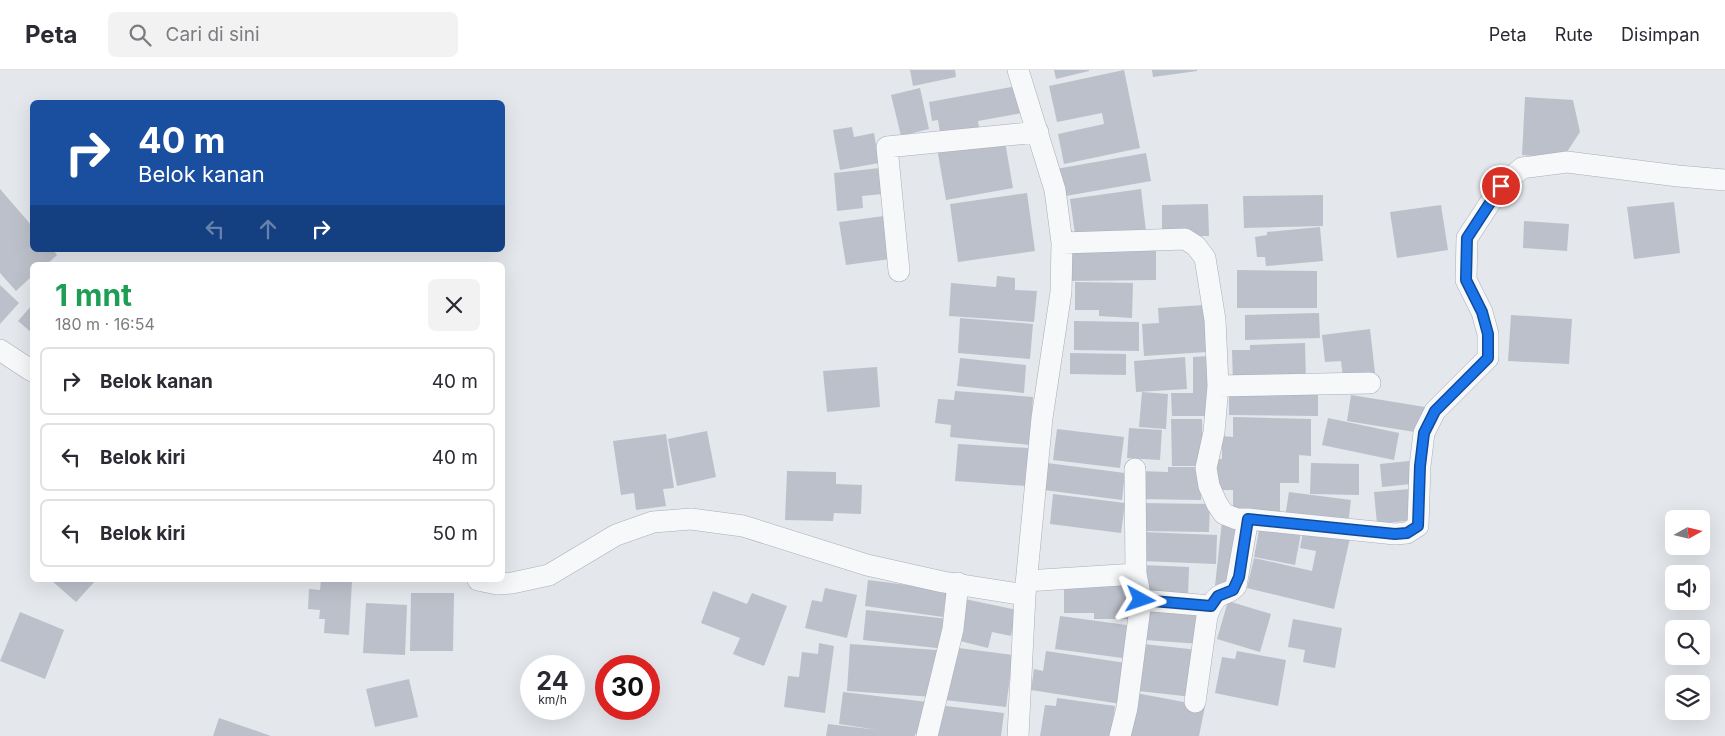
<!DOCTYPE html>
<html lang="id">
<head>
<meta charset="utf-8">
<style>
  body { margin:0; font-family:Inter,sans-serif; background:#f2f2f3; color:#2b2b33; height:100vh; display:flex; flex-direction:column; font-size:19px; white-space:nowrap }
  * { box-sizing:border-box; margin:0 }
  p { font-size:16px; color:#7c7c81 }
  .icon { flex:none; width:28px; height:28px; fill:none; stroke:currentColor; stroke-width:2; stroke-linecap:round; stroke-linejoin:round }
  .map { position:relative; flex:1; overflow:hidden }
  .details { position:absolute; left:30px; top:192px; width:475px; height:320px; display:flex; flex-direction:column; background:#fff; border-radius:8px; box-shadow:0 5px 20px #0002 }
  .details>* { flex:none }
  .hud { position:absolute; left:30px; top:30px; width:475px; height:152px; border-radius:8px; box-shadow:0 5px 20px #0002; background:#1a4fa0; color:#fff; overflow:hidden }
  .needle { width:32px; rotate:82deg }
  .tools { position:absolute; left:1665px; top:440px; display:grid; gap:10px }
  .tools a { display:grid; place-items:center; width:45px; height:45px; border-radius:8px; background:#fff; box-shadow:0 5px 20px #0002; font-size:25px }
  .speed { position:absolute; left:520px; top:585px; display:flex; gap:10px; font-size:25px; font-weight:700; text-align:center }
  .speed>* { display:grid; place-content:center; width:65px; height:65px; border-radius:50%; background:#fff; box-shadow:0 5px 20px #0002; line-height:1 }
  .speed small { font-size:12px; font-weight:400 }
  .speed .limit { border:8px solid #d22; background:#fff; color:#111 }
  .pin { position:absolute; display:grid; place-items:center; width:42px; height:42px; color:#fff; margin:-21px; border:2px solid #fff; border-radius:50%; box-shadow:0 1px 5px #0007 }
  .me { position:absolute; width:55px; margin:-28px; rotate:95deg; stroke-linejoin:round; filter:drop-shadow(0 0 4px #0008) }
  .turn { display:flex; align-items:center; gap:18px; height:105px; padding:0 25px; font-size:22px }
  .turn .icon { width:65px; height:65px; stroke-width:2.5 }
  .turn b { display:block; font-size:35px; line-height:42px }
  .lanes { display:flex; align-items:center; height:48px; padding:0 25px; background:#0003; justify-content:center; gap:25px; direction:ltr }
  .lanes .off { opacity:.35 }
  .round { display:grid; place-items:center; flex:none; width:52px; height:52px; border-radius:8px; background:#f2f2f3 }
  .head { display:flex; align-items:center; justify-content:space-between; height:85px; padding:0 25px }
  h1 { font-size:30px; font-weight:700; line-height:38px; color:#1e9e55 }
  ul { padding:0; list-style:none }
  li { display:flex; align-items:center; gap:15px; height:68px; margin:0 10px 8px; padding:0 15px; border:2px solid #e1e1e2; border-radius:8px }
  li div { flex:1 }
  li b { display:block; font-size:19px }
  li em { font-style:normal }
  header { display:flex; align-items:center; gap:30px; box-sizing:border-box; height:70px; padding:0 25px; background:#fff; border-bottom:1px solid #e1e1e2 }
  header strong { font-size:24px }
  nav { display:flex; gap:28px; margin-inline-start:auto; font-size:18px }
  .search { width:350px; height:45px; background:#f2f2f3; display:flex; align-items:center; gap:12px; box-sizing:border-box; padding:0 18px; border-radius:8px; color:#7c7c81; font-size:19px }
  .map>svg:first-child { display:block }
  .building { fill:#bbc0ca }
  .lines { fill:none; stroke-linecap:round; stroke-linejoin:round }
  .minor-casing { stroke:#a9aeb7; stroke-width:22 }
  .minor { stroke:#f7f8fa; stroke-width:21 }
  .route-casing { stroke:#114b97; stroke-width:12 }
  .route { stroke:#1a73e8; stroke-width:9 }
</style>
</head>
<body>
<header>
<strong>Peta</strong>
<div class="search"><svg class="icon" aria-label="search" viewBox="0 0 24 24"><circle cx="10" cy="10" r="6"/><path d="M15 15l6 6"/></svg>Cari di sini</div>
<nav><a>Peta</a><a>Rute</a><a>Disimpan</a></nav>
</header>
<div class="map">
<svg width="1725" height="666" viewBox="0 0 1725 666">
  <rect width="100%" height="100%" fill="#e4e7ec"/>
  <path class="building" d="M910 0H955L956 7 913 16Z
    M1054 0H1089V1L1056 9Z
    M1124 0 1140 78 1064 94 1058 64 1104 54 1102 43 1057 52 1049 16Z
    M1152 0H1197V1L1153 7Z
    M1017 16 1022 43 978 51 980 65 940 63 938 50 932 51 929 32Z
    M920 18 929 59 901 66 891 25Z
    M1525 27 1573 30 1580 62 1563 88 1522 85Z
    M852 57 854 67 874 63 879 93 840 100 833 60Z
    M1004 66 1013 118 946 130 937 78Z
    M1146 83 1151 111 1060 127 1056 99Z
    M880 98 883 124 862 126 863 138 837 141 834 103Z
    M0 119 32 156V180H53L57 185 46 195H32V206L16 221 0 203Z
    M1141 119 1146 161 1076 171 1070 129Z
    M1027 123 1035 181 958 192 950 134Z
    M1323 125V156L1244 158 1243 126Z
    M1674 132 1680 183 1634 189 1627 137Z
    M1208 134 1209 166H1162V135Z
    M1441 135 1448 180 1397 188 1390 142Z
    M884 146 890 189 846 195 839 152Z
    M1524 151 1569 154 1567 181 1523 178Z
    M1320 157 1323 191 1266 196 1265 187H1257L1255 167 1267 165V162Z
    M1156 175V210L1066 211V176Z
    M1237 200 1317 201V238H1237Z
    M997 206 1015 208V220L1037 221 1034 252 949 246 951 213 996 217Z
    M1075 212 1133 213 1132 248 1099 246V240H1075Z
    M0 215 19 233 0 254Z
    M32 235V263L18 251Z
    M1204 235 1207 282 1144 286 1142 254 1159 253 1158 238Z
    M1319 243 1320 268 1245 270V245Z
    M1511 245 1572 249 1569 294 1508 291Z
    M960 248 1033 254 1030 289 958 283Z
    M1074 251 1139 252V281L1074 280Z
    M1370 259 1375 303 1343 307 1341 291 1325 292 1322 265Z
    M1305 273 1306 312 1233 314 1232 280H1250V275Z
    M1070 283 1126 284V305L1070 304Z
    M1210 286 1211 346H1172L1171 323H1193V287Z
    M1185 287 1187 319 1136 322 1134 291Z
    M960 288 1026 295 1024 323 957 316Z
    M877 297 880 337 827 342 823 301Z
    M1229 317 1318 319V346L1229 345Z
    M955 321 1033 327 1030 375 950 367 951 355 935 353 938 329 954 330Z
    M1142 322 1168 324 1166 359 1139 357Z
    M1351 325 1425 337 1421 363 1347 351Z
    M1233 347 1311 349V386L1299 385V413H1280V443H1233V420H1215V389H1222V366L1233 367Z
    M1328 348 1399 363 1394 390 1322 375Z
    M1171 349H1202L1203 396H1172Z
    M1129 358 1162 360 1160 390 1127 388Z
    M1057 359 1124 367 1120 398 1053 390Z
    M707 361 716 407 677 416 668 369Z
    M666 364 674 418 663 419 666 436 636 440 634 423 621 425 613 371Z
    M958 374 1029 378 1027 416 955 411Z
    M1409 391 1411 414 1382 417 1380 394Z
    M1047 393 1125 403 1122 430 1044 420Z
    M1311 393 1359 394V425L1310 424Z
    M1168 397H1201V430L1138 429 1139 401 1168 402Z
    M787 401 836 402V414L862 415 861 444 834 443 833 451 785 450Z
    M1410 419 1413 450 1377 454 1374 422Z
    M1289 422 1351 430 1348 455 1285 447Z
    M1053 424 1125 433 1121 463 1050 454Z
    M1139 433 1210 434 1209 462 1139 461Z
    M1222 451 1239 453 1232 518 1215 516Z
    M1260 455 1301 463 1295 495 1254 487Z
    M1304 457 1350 468 1334 539 1247 518 1254 488 1312 501 1316 481 1300 478Z
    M1142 462 1217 465 1216 494 1141 491Z
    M1143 495 1189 497 1188 526 1142 524Z
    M51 510H96L76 532Z
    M321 510 352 511 349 565 324 563 325 549H319L320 540 308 539 309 519 320 520Z
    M868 510 947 520 943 547 865 536Z
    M1134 512 1135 549H1094V543H1064V513Z
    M825 518 857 525 847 568 805 558 812 530 822 532Z
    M713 521 747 534 752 523 787 536 764 596 733 584 740 568 701 553Z
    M411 523H454L453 581H410Z
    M965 529 1017 540 1011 566 992 562 988 578 956 570Z
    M1228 531 1271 544 1260 582 1217 569Z
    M366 533 407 535 405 585 363 583Z
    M1148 534 1203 538 1200 574 1145 570Z
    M866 540 949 549 946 579 863 570Z
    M20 542 64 560 45 609 0 591Z
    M1060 546 1134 556 1130 589 1055 579Z
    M1293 549 1342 558 1335 598 1303 592 1305 580 1288 577Z
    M819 573 834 576 825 643 784 637 788 606 799 607 802 582 818 584Z
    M850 574 937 580 934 627 847 621Z
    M1143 574 1198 580 1193 627 1138 621Z
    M951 577 1013 585 1006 637 945 630Z
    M1046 581 1126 593 1121 634 1031 620 1034 599 1043 601Z
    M1237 581 1286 590 1278 636 1215 623 1222 587 1235 589Z
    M409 609 418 647 375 657 366 619Z
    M843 622 928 632 924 663 915 664V666H826L828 654 878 660 839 654Z
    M1136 623 1205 636 1199 666H1127Z
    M1057 628 1115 636 1111 666H1040L1045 635 1056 636Z
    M938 635 1004 643 1001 666H934Z
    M219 648 271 666H213Z"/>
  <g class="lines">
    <defs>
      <path id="minor" d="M1062 173 1185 169 1196 176 1205 188 1215 250 1218 316 1214 362 1206 398 1209 416 1217 434 1224 444 1237 449H1248L1395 464 1407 463 1418 456 1420 396 1424 363 1435 341 1488 288V264L1482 242 1466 210 1467 168 1501 116 1522 98 1567 92 1678 106 1725 110
        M899 201 887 77 1038 62
        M0 280 32 301
        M1218 316 1370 313
        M1135 399 1136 504
        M478 510 497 514 512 513 549 505 616 465 653 452 691 449 743 456 867 495 943 512 1025 525
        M1026 511 1136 504 1141 530 1127 638 1120 666
        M1141 530 1211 536
        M1195 632 1207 546C1210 538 1213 529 1221 525 1227 522 1232 522 1236 516L1248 449
        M927 666 953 559 958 513
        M1018 666 1025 525 1042 348 1061 222 1062 173 1055 120 1018 0"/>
    </defs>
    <use href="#minor" class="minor-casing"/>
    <use href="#minor" class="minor"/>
  </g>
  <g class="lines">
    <defs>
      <path id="route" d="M1141 530 1211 536 1218 526 1233 520 1239 507 1248 449 1395 464 1407 463 1418 456 1420 396 1424 363 1435 341 1488 288V264L1482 242 1466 210 1467 168 1501 116"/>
    </defs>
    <use href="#route" class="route-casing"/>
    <use href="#route" class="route"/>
  </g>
</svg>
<div class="tools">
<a><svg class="needle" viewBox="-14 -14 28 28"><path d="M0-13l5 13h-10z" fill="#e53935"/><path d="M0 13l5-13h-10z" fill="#7c7c81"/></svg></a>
<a><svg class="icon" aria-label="sound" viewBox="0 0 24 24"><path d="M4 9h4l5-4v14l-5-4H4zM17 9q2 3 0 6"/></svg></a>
<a><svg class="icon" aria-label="search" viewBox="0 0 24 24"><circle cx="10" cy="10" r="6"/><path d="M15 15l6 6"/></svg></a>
<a><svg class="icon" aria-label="layers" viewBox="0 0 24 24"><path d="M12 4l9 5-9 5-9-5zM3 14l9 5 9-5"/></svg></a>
</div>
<div class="speed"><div>24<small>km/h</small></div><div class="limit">30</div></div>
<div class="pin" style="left:1501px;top:116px;background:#d93025"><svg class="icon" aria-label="arrive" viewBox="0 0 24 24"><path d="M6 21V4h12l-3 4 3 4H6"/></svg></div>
<svg class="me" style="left:1141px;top:530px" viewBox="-20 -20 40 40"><path d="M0-17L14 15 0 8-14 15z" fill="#1a73e8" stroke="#fff" stroke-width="4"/></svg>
<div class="hud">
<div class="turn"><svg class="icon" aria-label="right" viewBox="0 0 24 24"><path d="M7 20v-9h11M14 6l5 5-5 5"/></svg><div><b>40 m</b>Belok kanan</div></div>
<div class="lanes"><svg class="icon off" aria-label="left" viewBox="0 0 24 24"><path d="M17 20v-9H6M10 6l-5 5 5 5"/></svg><svg class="icon off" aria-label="ahead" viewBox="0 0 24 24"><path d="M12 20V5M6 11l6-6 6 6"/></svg><svg class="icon" aria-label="right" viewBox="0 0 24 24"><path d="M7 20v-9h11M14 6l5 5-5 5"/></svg></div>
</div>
<section class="details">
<div class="head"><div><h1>1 mnt</h1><p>180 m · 16:54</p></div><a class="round"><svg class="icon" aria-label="close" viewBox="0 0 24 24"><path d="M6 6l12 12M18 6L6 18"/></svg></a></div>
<ul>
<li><svg class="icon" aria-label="right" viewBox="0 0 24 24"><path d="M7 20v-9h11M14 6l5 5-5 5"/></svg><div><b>Belok kanan</b></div><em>40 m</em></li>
<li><svg class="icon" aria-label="left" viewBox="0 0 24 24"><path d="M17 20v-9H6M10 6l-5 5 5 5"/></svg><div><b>Belok kiri</b></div><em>40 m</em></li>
<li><svg class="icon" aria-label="left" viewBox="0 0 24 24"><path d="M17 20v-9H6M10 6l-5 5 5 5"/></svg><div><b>Belok kiri</b></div><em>50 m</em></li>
</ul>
</section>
</div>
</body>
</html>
